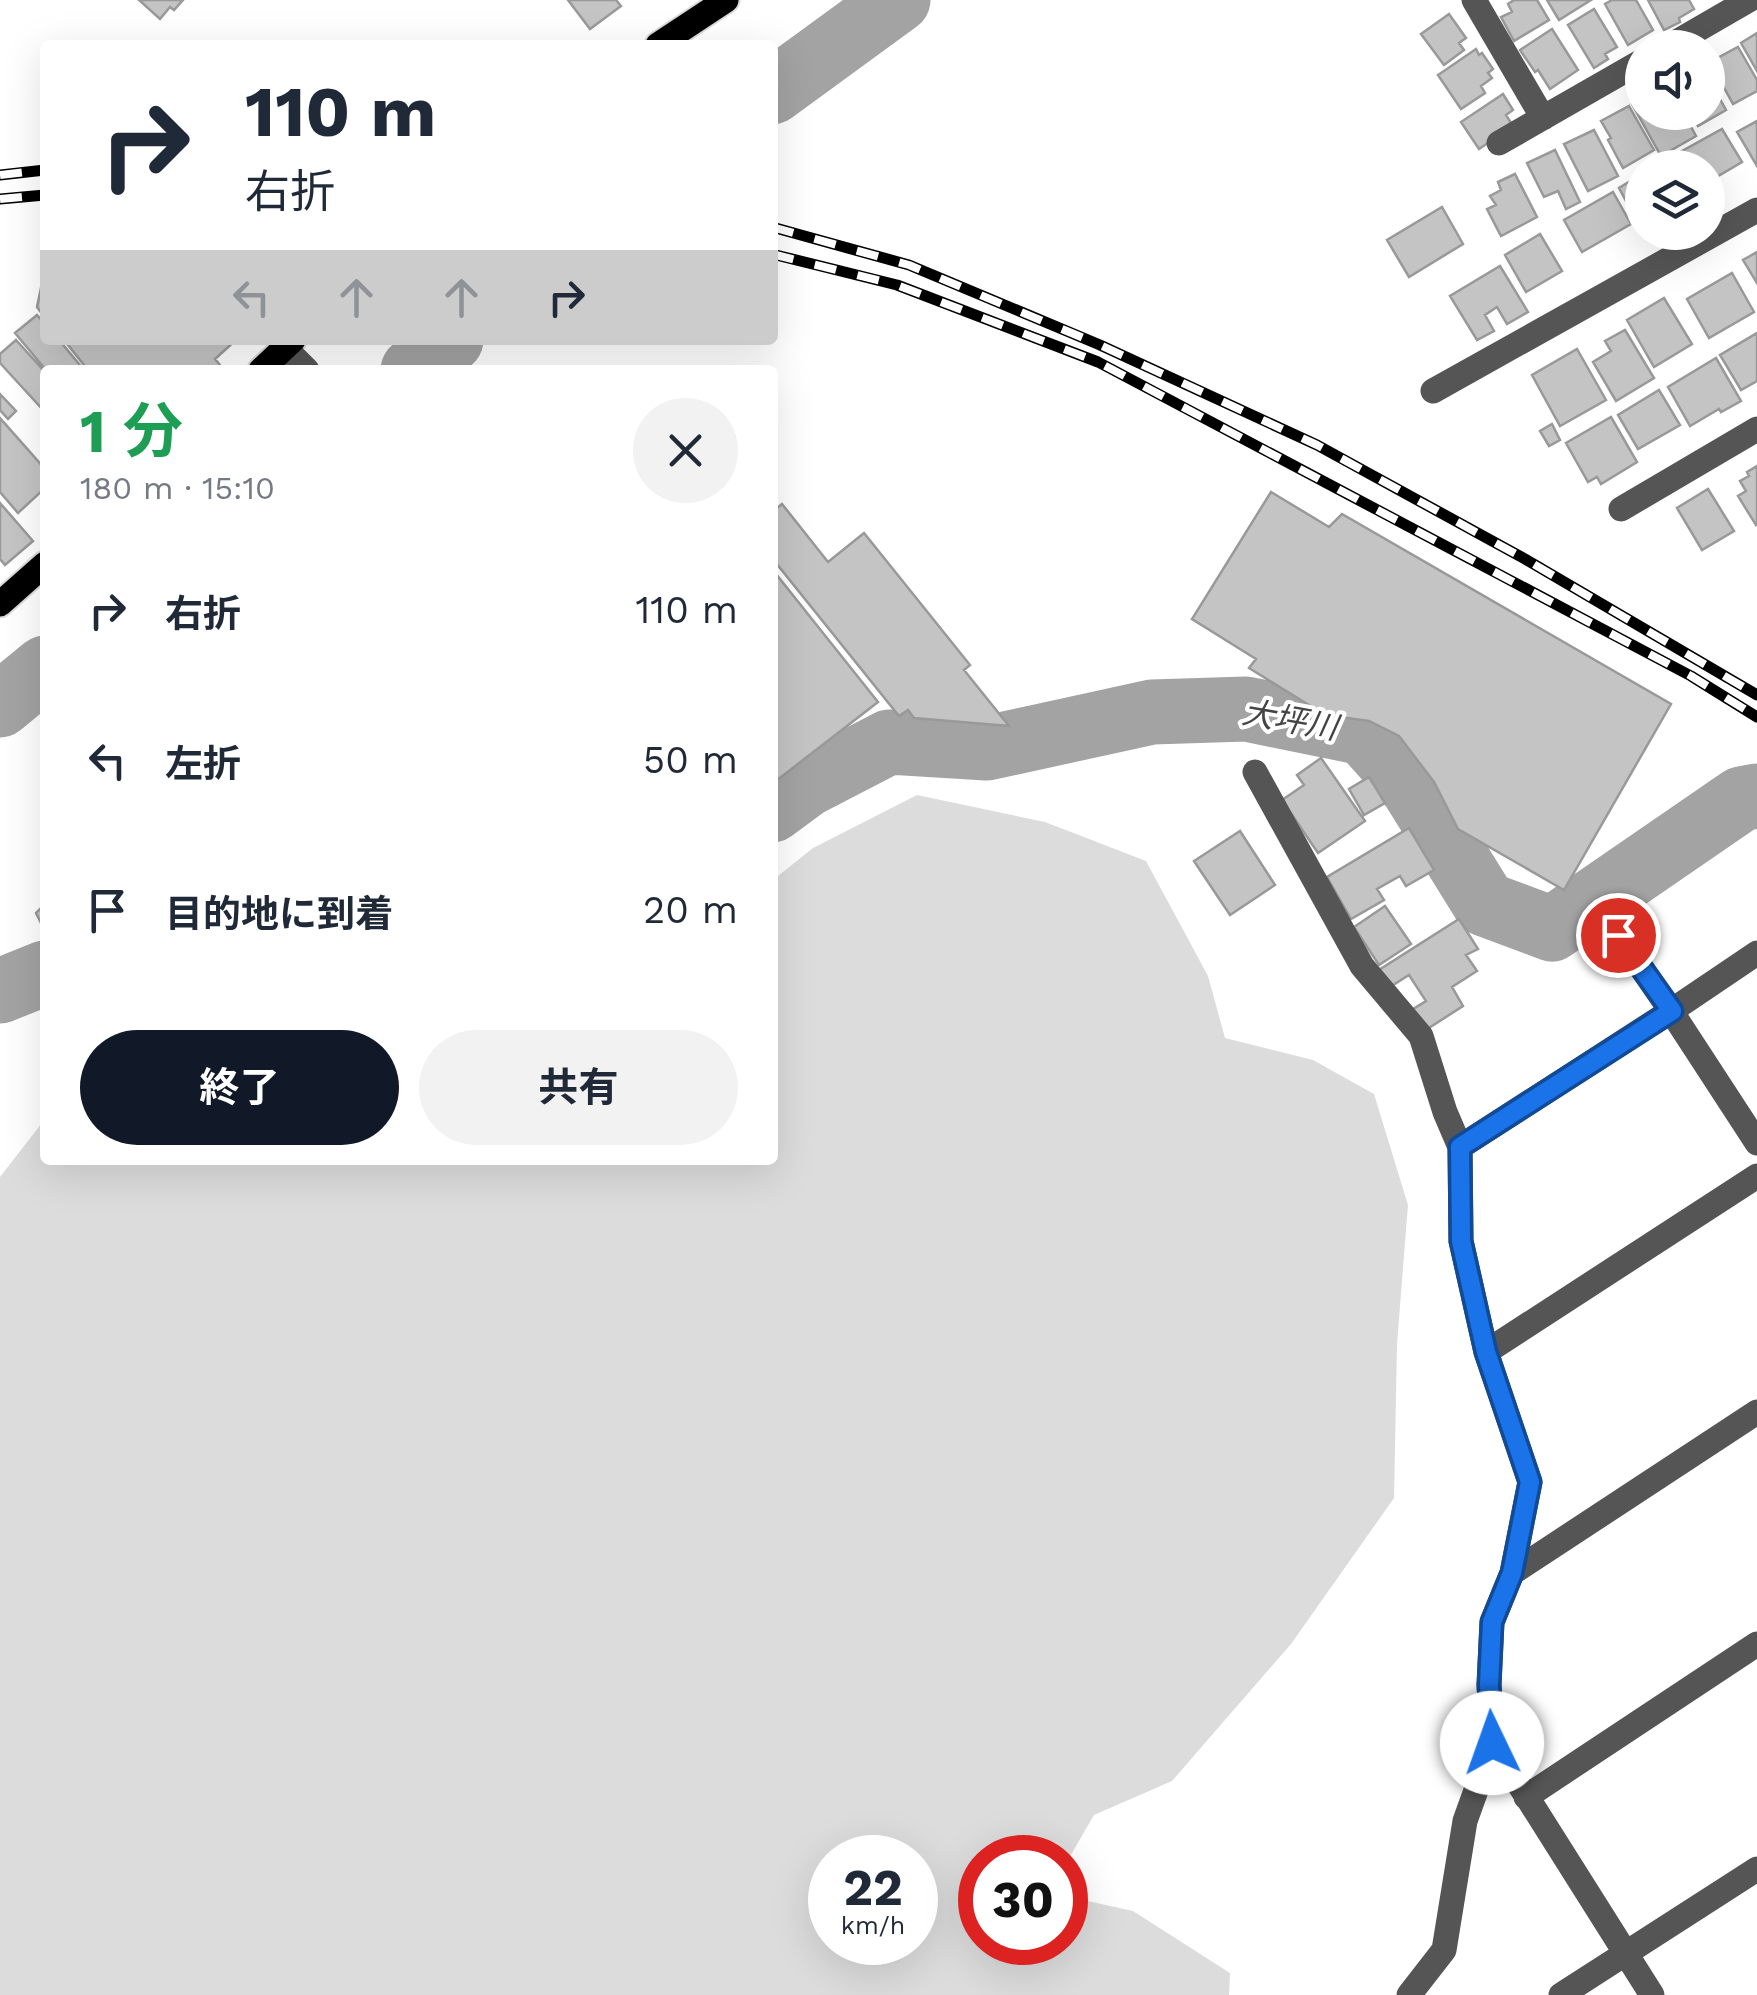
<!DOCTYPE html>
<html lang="ja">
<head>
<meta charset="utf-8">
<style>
  body { margin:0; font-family:"Work Sans","Noto Sans JP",sans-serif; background:#f2f2f3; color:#1f2937; height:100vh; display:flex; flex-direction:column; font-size:38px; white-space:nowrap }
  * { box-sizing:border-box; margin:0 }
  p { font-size:32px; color:#747a83 }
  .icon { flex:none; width:55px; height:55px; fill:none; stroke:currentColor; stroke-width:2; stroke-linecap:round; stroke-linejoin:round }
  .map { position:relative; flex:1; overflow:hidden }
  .panel { position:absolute; left:40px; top:365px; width:738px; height:800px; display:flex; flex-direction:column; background:#fff; border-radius:10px; box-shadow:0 10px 40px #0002 }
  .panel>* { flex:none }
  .top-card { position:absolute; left:40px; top:40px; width:738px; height:305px; border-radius:10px; box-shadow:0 10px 40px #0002; background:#fff; color:#1f2937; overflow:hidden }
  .fabs { position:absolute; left:1625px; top:30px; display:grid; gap:20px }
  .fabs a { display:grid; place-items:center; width:100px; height:100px; border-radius:50%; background:#fff; box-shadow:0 10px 40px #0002; font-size:50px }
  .speed { position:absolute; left:808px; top:1835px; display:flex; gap:20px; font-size:50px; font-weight:700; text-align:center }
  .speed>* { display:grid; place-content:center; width:130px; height:130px; border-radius:50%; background:#fff; box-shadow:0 10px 40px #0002; line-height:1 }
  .speed small { font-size:25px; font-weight:400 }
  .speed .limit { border:15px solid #d22; background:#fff; color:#111 }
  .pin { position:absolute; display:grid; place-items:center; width:85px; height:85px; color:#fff; margin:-42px; border:5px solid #fff; border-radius:50%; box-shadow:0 2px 10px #0007 }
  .me { position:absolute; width:110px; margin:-55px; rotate:357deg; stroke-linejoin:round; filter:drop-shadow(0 0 8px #0008) }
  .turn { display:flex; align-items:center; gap:35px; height:210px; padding:0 40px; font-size:45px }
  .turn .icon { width:130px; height:130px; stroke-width:2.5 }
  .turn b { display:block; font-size:70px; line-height:85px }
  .lanes { display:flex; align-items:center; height:95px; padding:0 40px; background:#0003; justify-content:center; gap:50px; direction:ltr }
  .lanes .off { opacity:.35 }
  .round { display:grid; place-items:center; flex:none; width:105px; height:105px; border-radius:52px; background:#f2f2f3 }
  .summary { display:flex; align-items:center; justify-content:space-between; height:170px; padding:0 40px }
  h1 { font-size:60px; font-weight:700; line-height:75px; color:#1e9e55 }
  .button { display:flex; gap:20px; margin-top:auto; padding:20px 40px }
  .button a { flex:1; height:115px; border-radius:60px; background:#111827; color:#fff; font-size:40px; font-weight:700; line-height:115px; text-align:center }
  .button a+a { background:#f2f2f3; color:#1f2937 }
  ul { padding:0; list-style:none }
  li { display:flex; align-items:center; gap:30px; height:150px; padding:0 40px }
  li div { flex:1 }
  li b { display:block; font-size:38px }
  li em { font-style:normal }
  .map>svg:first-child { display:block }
  .green { fill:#dcdcdc; fill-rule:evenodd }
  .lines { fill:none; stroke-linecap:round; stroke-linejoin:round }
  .river { stroke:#a3a3a3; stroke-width:65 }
  .building { fill:#c4c4c4; stroke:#999; stroke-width:2.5 }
  .major-casing { stroke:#dbdbdb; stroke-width:29 }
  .minor { stroke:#555; stroke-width:25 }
  .major { stroke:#000; stroke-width:25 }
  .rail-casing { stroke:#000; stroke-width:11 }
  .rail { stroke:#fff; stroke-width:8; stroke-dasharray:22; stroke-linecap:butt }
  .route-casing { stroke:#114b97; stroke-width:25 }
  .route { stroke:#1a73e8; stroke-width:18 }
  .labels { text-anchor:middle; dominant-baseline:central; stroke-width:8; stroke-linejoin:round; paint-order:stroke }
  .water-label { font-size:32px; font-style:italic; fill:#444; stroke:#fff }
</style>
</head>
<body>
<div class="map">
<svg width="1757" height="1995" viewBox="0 0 1757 1995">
  <rect width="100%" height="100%" fill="#fff"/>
  <path class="green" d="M917 795 1045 822 1146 861 1208 976 1225 1038 1313 1060 1374 1094 1408 1205 1397 1344 1394 1498 1291 1644 1172 1781 1094 1815 1065 1865V1858H980V1942H1065V1896L1133 1911 1230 1973 1229 1995H0V1177L45 1119V1160H772L773 880 813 848ZM830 1858H915V1942H830Z"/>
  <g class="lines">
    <path class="river" d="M772 92 898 0
      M413 370 451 340
      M0 705 45 668
      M772 810 806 785 889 742 987 748 1152 712 1246 709 1364 733 1413 788 1485 904 1552 929 1741 799 1757 796
      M0 991 45 973"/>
  </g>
  <path class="building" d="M139 0H183L174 10 170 7 160 19Z
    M568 0H616L621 6 590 29Z
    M1514 0H1537L1549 20 1514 41 1501 17 1512 12 1508 4Z
    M1547 0H1591L1559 20Z
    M1612 0H1636L1653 30 1628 45 1605 4Z
    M1648 0H1689L1694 9 1679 18 1680 22 1664 30Z
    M1594 9 1617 47 1605 54 1608 59 1594 68 1568 25Z
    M1449 14 1466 38 1459 43 1464 50 1444 65 1421 34Z
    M1552 29 1578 70 1550 89 1538 70 1535 72 1520 50Z
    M1757 33V71L1741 43Z
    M1738 47 1757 80V91L1733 104 1710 62Z
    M1476 49 1479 55 1482 53 1493 69 1488 73 1492 78 1481 86 1485 93 1461 109 1438 75Z
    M1708 77 1726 110 1698 126 1690 112H1708Z
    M1503 94 1513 110 1506 115 1513 126 1479 149 1461 122Z
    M1642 98V112H1683L1696 136 1661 156 1632 104Z
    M1629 106 1654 150 1623 168 1608 140 1611 138 1601 121Z
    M1757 121V166L1737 132Z
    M1722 129 1742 162 1708 182V168H1680L1673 156Z
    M1594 130 1618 176 1588 191 1564 144Z
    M1555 150 1580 202 1566 209 1558 191 1544 197 1527 163Z
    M1515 174 1537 217 1501 236 1487 209 1496 205 1490 196 1501 190 1498 182Z
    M1642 174V228L1641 229 1619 188Z
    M1613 192 1631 224 1582 252 1564 220Z
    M1442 207 1463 244 1409 277 1387 240Z
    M1540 234 1562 271 1526 292 1505 255Z
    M1757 252V283L1743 260Z
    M1500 266 1528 312 1507 324 1497 307 1485 315 1494 331 1477 340 1450 296Z
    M45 269V318L37 307Z
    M1732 273 1754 312 1709 338 1687 299Z
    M1664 298 1692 344 1654 367 1627 320Z
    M37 315 45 324V340H59L84 370H46L15 333Z
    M1625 330 1654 378 1616 401 1593 362 1611 351 1605 341Z
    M1757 333V381L1741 390 1720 355Z
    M16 340 45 372V412L0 363V354Z
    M64 340H236L215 359 224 370H88Z
    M1577 349 1606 400 1560 426 1532 375Z
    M1716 358 1741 401 1721 412 1719 409 1690 426 1668 387Z
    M1659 390 1680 425 1638 449 1618 415Z
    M0 394 16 411 8 419 0 410Z
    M1611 417 1637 462 1601 484 1597 477 1588 482 1566 443Z
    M0 418 45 469V488L18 513 0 492Z
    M1552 424 1560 440 1549 446 1540 431Z
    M1757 466V524L1756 525 1738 496 1746 491 1740 481 1749 476 1747 472Z
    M1708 489 1734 531 1702 550 1677 508Z
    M1271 492 1329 527 1342 514 1671 704 1564 890 1458 829 1434 782 1399 736 1369 721 1325 715 1249 668 1256 659 1192 619Z
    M0 503 33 541 5 565 0 559Z
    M782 504 828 562 864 533 970 665 964 670 1009 726 914 718 908 710 899 716 772 558V512Z
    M772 569 878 702 772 784Z
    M1321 758 1365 821 1318 853 1282 800 1304 785 1297 775Z
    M1369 777 1385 803 1364 815 1349 789Z
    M1409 828 1434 870 1406 886 1400 876 1377 889 1384 900 1351 919 1327 877Z
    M1240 831 1275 885 1230 915 1194 861Z
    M45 904V931L36 913Z
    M1385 906 1411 944 1379 965 1354 927Z
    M1459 919 1478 949 1466 955 1477 971 1452 987 1463 1006 1418 1035 1405 1014 1426 1001 1409 975 1390 987 1379 970Z"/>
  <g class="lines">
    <defs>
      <path id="major" d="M658 45 726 0
        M261 370 293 340
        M0 604 45 564"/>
    </defs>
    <use href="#major" class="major-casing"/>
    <path class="minor" d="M1474 0 1543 118
      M1666 48 1749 0
      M1499 143 1642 61
      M285 348 307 370
      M1433 391 1757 210
      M1621 509 1757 429
      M1255 772 1362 966 1421 1036 1445 1112 1460 1147 1461 1241 1486 1352 1530 1482 1512 1573 1492 1622 1489 1685 1493 1743 1465 1821 1444 1950 1409 1995
      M1619 935 1671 1011 1757 953
      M1460 1147 1671 1011 1757 1143
      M1486 1352 1757 1176
      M1512 1573 1757 1412
      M1493 1743 1652 1995
      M1526 1797 1757 1644
      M1561 1995 1757 1869"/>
    <use href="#major" class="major"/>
    <defs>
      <path id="rail" d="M0 175 45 170
        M0 199 45 195
        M772 227 909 265 1100 345 1317 445 1525 559 1757 695
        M772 254 897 285 1098 362 1691 676 1757 717"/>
    </defs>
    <use href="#rail" class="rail-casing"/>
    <use href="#rail" class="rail"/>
  </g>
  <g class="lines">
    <defs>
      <path id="route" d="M1492 1743 1489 1685 1492 1622 1512 1573 1530 1482 1486 1352 1461 1241 1460 1147 1672 1011 1618 935"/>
    </defs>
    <use href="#route" class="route-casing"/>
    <use href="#route" class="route"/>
  </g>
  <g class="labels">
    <g class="water-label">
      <text transform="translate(1290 720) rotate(10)">大坪川</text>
    </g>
  </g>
</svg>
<div class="fabs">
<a><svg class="icon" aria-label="sound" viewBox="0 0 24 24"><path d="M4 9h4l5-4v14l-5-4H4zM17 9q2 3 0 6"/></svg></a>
<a><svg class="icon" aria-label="layers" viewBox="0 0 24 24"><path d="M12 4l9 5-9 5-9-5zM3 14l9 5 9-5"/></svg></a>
</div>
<div class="speed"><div>22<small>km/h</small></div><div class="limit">30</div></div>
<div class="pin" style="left:1618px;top:935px;background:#d93025"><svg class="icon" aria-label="arrive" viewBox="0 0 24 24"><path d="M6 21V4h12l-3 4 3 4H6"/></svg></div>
<svg class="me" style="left:1492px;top:1743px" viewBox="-20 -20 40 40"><circle r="19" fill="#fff"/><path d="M0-13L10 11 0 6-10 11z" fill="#1a73e8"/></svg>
<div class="top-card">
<div class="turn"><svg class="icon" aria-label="right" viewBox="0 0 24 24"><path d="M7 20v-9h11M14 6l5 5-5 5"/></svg><div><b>110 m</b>右折</div></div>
<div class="lanes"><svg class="icon off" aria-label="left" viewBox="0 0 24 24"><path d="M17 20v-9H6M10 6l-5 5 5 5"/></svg><svg class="icon off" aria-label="ahead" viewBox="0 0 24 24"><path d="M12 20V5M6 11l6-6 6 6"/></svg><svg class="icon off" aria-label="ahead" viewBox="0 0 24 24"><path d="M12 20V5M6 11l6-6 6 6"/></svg><svg class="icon" aria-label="right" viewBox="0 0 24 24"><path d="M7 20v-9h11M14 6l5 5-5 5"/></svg></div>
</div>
<section class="panel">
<div class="summary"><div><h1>1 分</h1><p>180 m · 15:10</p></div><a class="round"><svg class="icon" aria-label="close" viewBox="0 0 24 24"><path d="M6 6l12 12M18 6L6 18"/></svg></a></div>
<ul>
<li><svg class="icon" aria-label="right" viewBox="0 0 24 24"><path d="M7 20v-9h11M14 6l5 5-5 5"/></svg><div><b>右折</b></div><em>110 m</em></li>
<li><svg class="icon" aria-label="left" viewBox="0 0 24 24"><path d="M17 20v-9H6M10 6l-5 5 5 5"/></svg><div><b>左折</b></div><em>50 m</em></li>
<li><svg class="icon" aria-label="arrive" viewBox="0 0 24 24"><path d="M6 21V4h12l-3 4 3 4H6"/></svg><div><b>目的地に到着</b></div><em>20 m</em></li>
</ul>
<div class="button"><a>終了</a><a>共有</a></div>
</section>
</div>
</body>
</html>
